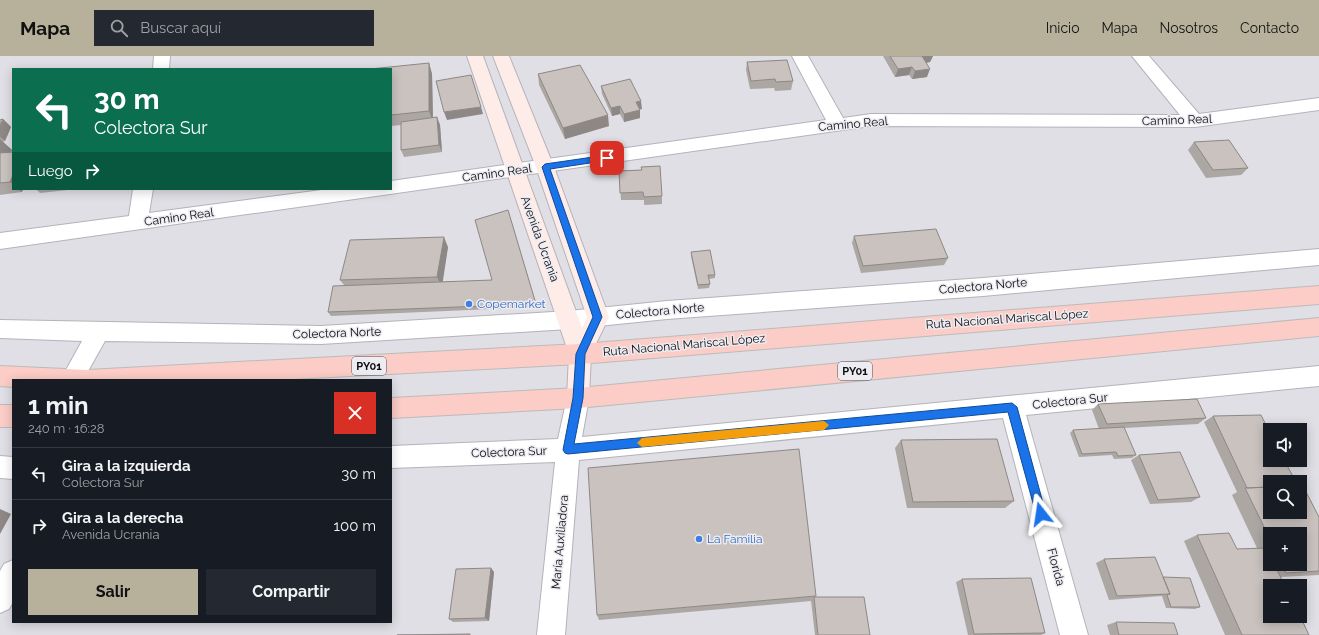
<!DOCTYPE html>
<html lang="es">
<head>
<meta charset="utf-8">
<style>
  body { margin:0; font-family:Raleway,sans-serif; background:#242831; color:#f1f3f6; height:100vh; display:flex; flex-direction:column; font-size:15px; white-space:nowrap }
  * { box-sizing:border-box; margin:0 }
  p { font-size:13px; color:#9ea1a6 }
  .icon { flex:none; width:22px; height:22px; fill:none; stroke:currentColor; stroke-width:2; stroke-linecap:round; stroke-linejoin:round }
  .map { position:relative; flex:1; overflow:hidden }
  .sheet { position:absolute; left:12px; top:323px; width:380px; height:244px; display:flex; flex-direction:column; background:#171b24; border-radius:0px; box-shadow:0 2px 10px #0003 }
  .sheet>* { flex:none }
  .top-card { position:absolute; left:12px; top:12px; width:380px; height:122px; border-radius:0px; box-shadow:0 2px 10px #0003; background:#0b6e4f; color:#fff; overflow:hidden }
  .controls { position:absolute; left:1263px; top:367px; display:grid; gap:8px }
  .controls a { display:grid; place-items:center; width:44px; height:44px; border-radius:0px; background:#171b24; box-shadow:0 2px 10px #0003; font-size:20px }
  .pin { position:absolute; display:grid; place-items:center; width:34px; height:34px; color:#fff; margin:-17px; border-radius:8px; box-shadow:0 2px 6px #0006 }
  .me { position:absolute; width:44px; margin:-22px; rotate:345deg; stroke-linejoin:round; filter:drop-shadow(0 0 3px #0008) }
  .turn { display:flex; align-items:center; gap:14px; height:84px; padding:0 16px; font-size:18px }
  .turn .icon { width:52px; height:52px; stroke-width:2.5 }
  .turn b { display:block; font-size:28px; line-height:34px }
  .then { display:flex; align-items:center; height:38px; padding:0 16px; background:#0003; gap:8px; font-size:15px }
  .round { display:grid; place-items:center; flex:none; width:42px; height:42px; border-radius:0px; background:#242831 }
  .overview { display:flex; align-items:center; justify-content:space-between; height:68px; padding:0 16px }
  h1 { font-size:24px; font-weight:700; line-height:30px }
  .cta { display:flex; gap:8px; margin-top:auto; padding:8px 16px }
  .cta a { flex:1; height:46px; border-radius:0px; background:#b7b09b; color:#111; font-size:16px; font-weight:700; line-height:46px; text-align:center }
  .cta a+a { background:#242831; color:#f1f3f6 }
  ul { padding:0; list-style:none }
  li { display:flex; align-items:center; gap:12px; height:52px; padding:0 16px; border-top:1px solid #363941 }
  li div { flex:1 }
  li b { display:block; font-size:15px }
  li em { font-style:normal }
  header { display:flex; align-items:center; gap:24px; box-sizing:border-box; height:56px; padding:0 20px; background:#b7b09b; color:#111 }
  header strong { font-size:19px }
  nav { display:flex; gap:22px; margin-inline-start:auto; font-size:14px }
  .search { width:280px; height:36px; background:#242831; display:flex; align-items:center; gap:10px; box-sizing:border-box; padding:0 14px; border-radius:0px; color:#9ea1a6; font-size:15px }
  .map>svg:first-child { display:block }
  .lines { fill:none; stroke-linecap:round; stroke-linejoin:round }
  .minor-casing { stroke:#b3b3b9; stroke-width:2 }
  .secondary-casing { stroke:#b3b3b9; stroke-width:2 }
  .trunk-casing { stroke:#bcbbbc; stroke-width:2 }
  .minor { fill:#fff; fill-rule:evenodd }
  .secondary { fill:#feece9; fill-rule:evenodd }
  .trunk { fill:#fcccc6; fill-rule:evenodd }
  .wall { fill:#ada7a4; fill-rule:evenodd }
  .shaded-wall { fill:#8d8886 }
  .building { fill:#c9c2bf; stroke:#8d8886 }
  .route { fill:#1a73e8; stroke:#114b97 }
  .slow { fill:#f59e0b }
  .shop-dot { fill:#3f7fe0; stroke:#ececf2; stroke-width:1.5 }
  .labels { text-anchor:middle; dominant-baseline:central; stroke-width:3; stroke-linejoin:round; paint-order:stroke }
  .shield { fill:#ececf2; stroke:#515053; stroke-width:1 }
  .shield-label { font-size:11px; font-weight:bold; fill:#0e0d0f }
  .street-label { font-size:12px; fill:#0e0d0f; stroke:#ececf2 }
  .shop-label { font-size:12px; fill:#366cbe; stroke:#ececf2; text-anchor:start }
</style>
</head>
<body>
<header>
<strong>Mapa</strong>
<div class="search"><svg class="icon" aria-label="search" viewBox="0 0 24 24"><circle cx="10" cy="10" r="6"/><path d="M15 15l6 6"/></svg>Buscar aquí</div>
<nav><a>Inicio</a><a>Mapa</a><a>Nosotros</a><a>Contacto</a></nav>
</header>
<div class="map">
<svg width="1319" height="579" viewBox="0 0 1319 579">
  <rect width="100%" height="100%" fill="#dfdfe5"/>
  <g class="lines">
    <defs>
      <path id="minor" d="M154 0H170L169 13H153Z
        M792 0H808L843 62 871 58 1180 59 1132 0H1149L1199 58 1319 42V54L1195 71 871 70 0 193V177L129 160 133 133H153L149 157 329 133H391V125L826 64Z
        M1319 193V209L983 240 667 263 569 273 321 288 105 285 83 324 61 323 82 285 0 282V264L321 270 569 255 667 245 983 222Z
        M1319 310V330L1026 359 1088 579H1060L1003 362 579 404 565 579H537L555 406 391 412V390L558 383 567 342 570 335 578 332 586 335 589 342 582 381Z
        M0 400 13 401V423L0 422Z
        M13 504V546L9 553 0 557V515L4 508Z"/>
      <path id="secondary" d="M467 0H483L582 272 587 261 536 111 493 0H509L554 111 609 261 591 298 589 342 586 349 578 352 570 349 567 342 569 298Z"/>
      <path id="trunk" d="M1319 230V248L580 308 273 324H13V331L0 330V310L87 314 580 288Z
        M1319 262V280L578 352 391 362V342L578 332Z
        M0 349H13V371H0Z"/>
    </defs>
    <use href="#minor" class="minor-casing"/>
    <use href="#secondary" class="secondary-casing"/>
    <use href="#trunk" class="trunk-casing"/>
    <use href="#minor" class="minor"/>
    <use href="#secondary" class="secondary"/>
    <use href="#trunk" class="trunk"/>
  </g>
  <path class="wall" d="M883 0H933L930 6 926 7 927 21 912 23 909 19 895 21Z
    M747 6 793 25 791 34 775 35 774 32 750 33 746 14Z
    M429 7 432 18 433 61H437L440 69 442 96 404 101 401 94V69L391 70V13Z
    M538 18 609 70 565 83 539 29Z
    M601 30 642 53H639L640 62 624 66 620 58 612 60 602 38Z
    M3 63 11 71 5 85 3 86 12 94 11 96H13V133H23L22 136 0 139V64Z
    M1194 86 1248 112 1241 119 1206 122 1188 94Z
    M641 114 662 140V148L644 149V144H621L619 115Z
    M36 133H77L40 137Z
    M508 154 537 251 331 260 328 256 344 229 340 224 448 191 442 226 492 224Z
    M854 180 948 202 944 209 861 217 852 187Z
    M691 196 715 219V222L709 223 710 228 709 232 698 233 691 200Z
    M1098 348 1206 362 1198 368 1124 372 1136 399 1132 402 1114 403 1112 399 1079 401 1070 377 1073 374 1099 373 1092 354Z
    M1213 360 1270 426 1319 461V519L1280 521 1309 579H1225L1184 485 1197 479 1237 493 1257 492 1232 439 1237 436 1204 366ZM1270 478 1300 508H1270Z
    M901 384 1014 445 1005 452H907L895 392Z
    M1139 399 1200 441 1191 446 1150 448 1131 404Z
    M1104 503 1163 521 1200 551 1195 553 1166 552 1162 540 1109 544 1096 507Z
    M491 512 494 516 489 565 453 566 449 563Z
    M962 523 1045 577 1041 579H968L956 526Z
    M816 540 814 541 870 579H815L811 545 599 564 597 559Z
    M1116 566 1178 579H1110L1107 569Z"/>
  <path class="shaded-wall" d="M922 0H933L930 6 919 8Z
    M429 7 432 18 433 66 429 55Z
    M912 11 909 19 895 21 898 13Z
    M930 13 927 21 912 23 915 15Z
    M641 45 642 53 636 54V46Z
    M620 50V58L612 60 611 52Z
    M481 51 483 58 447 64 444 56Z
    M640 54V62L624 66V58Z
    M608 59 609 70 565 83 563 72Z
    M437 61 440 69 442 96 439 89Z
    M3 63 11 71 5 85 0 81V70Z
    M0 83 12 94 6 109 0 104Z
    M13 119V128L10 126Z
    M18 133H23L22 136Z
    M444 181 448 191 442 231 437 221Z
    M0 453 11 458 0 478Z
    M491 512 494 516 489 565 485 562Z"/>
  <path class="building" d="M890 0H922L930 13 915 15 912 11 898 13Z
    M787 4 793 25 776 26 775 23 751 25 747 6Z
    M429 7V55L391 59V13H370Z
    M580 9 608 59 563 72 538 18Z
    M471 19 481 51 444 56 436 25Z
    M630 23 641 45 636 46 640 54 624 58 620 50 611 52 601 30Z
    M437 61 439 89 401 94V66Z
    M3 63 0 70V64Z
    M1229 84 1248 112 1213 114 1194 86Z
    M13 96V119L10 126 0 127V97Z
    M660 110 662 140 644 141 643 136 620 137 619 115 642 114 641 111Z
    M508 154 536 248 328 256 333 230 492 224 475 164Z
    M936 173 948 202 863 210 854 180Z
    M444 181 437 221 340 224 350 184Z
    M710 194 715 219H708L710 228 698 229 691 196Z
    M1197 343 1206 362 1107 368 1098 348Z
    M1261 359 1270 377V404H1284L1296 426H1270V431L1247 432 1213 360Z
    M1124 371 1136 399 1118 400 1116 396 1082 398 1073 374Z
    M997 383 1014 445 913 446 901 384Z
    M799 393 816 540 597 559 588 412Z
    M1180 396 1200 441 1158 444 1139 399Z
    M1300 430H1303L1319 461V515L1286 517 1282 508H1300V478H1270V483L1245 432 1270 431V456H1300Z
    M1229 477 1237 493 1266 492 1270 500V508H1274L1285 530H1270V560H1300L1309 579H1242L1197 479Z
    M1155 501 1170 538 1117 540 1104 503Z
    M491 512 485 562 449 563 456 513Z
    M1163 521 1190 522 1200 551H1171L1167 539 1170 538Z
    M1031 522 1045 577 974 578 962 523Z
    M814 541H864L870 579H818Z
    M1116 566 1174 567 1178 579H1119Z
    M470 578V579H397Z"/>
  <path class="route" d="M607 99 611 102 610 104 550 113 602 261 585 298 583 342 574 388 1012 347 1017 351 1046 458 1045 461 1041 463 1037 461 1036 458 1008 356 568 398 565 397 563 394 573 342 576 298 593 261 542 111 545 108Z"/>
  <path class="slow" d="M824 365 829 369 824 374 642 391 637 387 642 382Z"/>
  <g class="shop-dot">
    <circle cx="469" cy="248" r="4"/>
    <circle cx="699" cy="483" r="4"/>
  </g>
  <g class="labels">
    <g class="shield">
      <rect x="352" y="301" width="34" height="18" rx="3"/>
      <rect x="838" y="306" width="34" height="18" rx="3"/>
    </g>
    <g class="shield-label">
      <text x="369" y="310">PY01</text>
      <text x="855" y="315">PY01</text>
    </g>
    <g class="street-label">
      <text transform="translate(1177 64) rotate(-2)">Camino Real</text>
      <text transform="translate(853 68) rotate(-5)">Camino Real</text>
      <text transform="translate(497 117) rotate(-8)">Camino Real</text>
      <text transform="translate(179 161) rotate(-8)">Camino Real</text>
      <text transform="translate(540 183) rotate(70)">Avenida Ucrania</text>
      <text transform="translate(983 230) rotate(-5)">Colectora Norte</text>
      <text transform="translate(660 255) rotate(-5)">Colectora Norte</text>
      <text transform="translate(1007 263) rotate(-4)">Ruta Nacional Mariscal López</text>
      <text transform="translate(337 277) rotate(-2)">Colectora Norte</text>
      <text transform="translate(684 289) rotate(-5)">Ruta Nacional Mariscal López</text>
      <text transform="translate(1070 345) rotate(-6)">Colectora Sur</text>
      <text transform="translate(509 396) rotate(-2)">Colectora Sur</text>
      <text transform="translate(560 486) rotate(-85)">María Auxiliadora</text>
      <text transform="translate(1056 511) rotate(75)">Florida</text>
    </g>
    <g class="shop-label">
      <text x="477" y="248">Copemarket</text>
      <text x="707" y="483">La Familia</text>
    </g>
  </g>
</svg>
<div class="controls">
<a><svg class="icon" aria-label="sound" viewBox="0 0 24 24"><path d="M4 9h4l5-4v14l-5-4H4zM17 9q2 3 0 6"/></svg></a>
<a><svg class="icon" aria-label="search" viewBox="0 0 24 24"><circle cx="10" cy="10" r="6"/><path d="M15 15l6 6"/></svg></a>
<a>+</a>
<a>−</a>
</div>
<div class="pin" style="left:607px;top:102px;background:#d93025"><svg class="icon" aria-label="arrive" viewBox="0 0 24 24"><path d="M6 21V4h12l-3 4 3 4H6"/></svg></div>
<svg class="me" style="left:1041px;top:458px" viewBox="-20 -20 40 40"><path d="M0-17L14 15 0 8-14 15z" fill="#1a73e8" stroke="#fff" stroke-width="4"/></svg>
<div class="top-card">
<div class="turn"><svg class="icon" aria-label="left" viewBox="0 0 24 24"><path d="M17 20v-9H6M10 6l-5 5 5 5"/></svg><div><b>30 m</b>Colectora Sur</div></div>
<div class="then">Luego<svg class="icon" aria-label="right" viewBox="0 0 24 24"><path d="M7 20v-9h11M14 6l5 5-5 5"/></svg></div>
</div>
<section class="sheet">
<div class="overview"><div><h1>1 min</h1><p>240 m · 16:28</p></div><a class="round" style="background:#d93025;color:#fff"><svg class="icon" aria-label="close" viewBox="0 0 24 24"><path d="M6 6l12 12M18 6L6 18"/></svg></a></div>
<ul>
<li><svg class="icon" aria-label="left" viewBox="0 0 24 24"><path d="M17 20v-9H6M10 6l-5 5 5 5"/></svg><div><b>Gira a la izquierda</b><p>Colectora Sur</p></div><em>30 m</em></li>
<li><svg class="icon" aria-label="right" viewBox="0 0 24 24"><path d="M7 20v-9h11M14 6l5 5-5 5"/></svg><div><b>Gira a la derecha</b><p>Avenida Ucrania</p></div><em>100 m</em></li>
</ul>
<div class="cta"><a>Salir</a><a>Compartir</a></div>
</section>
</div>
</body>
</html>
